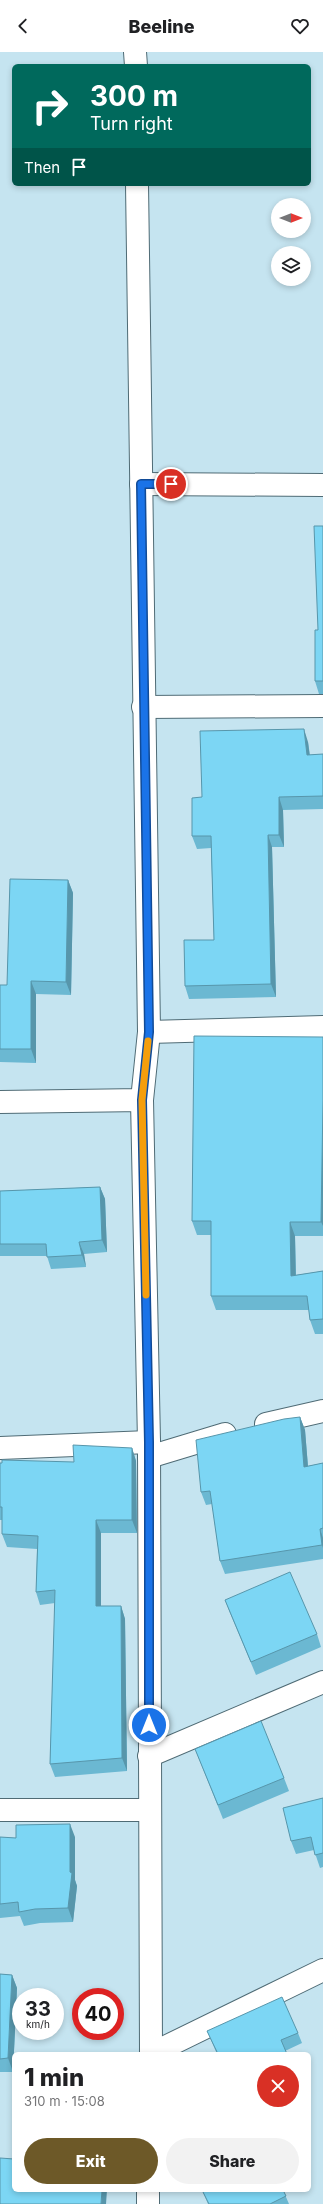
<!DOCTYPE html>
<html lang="en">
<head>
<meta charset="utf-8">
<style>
  body { margin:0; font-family:Inter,sans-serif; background:#f2f2f2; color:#202124; height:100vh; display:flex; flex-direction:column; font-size:15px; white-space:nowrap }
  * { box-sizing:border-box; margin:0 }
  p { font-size:13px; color:#757577 }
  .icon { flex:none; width:22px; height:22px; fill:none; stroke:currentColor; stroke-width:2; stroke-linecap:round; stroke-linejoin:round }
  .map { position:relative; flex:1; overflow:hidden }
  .drawer { position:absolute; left:12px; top:2000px; width:299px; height:140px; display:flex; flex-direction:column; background:#fff; border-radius:6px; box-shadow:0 2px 6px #0003 }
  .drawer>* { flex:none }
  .hud { position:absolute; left:12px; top:12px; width:299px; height:122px; border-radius:6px; box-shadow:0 2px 6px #0003; background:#00695c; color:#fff; overflow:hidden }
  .needle { width:26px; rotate:90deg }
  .tools { position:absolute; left:271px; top:146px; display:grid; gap:8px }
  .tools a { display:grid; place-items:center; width:40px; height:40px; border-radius:50%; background:#fff; box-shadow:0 2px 6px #0003; font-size:20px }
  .speed { position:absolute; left:12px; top:1936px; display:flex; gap:8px; font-size:20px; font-weight:700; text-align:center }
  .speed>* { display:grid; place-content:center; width:52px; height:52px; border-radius:50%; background:#fff; box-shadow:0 2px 6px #0003; line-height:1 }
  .speed small { font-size:10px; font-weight:400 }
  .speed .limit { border:6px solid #d22; background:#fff; color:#111 }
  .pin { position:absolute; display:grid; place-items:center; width:34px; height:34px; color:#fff; margin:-17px; border:2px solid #fff; border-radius:50%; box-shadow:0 1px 4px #0007 }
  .me { position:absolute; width:44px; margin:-22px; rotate:0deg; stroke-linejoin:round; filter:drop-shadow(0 0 3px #0008) }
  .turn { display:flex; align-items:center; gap:14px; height:84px; padding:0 12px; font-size:18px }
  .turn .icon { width:52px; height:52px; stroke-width:2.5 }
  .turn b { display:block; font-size:28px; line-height:34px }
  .then { display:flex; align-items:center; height:38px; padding:0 12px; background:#0003; gap:8px; font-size:15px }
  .round { display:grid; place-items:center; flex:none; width:42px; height:42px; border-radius:21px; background:#f2f2f2 }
  .summary { display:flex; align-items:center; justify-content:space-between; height:68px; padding:0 12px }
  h1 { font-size:24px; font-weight:800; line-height:30px }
  .cta { display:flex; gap:8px; margin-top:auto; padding:8px 12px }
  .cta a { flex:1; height:46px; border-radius:24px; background:#6d5928; color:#fff; font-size:16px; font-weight:800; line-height:46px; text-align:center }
  .cta a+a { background:#f2f2f2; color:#202124 }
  header { display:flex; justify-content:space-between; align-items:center; height:52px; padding:0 12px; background:#fff; font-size:18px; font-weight:800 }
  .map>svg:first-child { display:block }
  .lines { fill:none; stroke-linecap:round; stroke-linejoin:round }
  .minor-casing { stroke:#4f6b75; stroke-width:24 }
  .tertiary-casing { stroke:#4f6b75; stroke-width:24 }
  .minor { stroke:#fff; stroke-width:22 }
  .tertiary { stroke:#fff; stroke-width:22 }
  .wall { fill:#6bb8d2 }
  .shaded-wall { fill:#5796ab }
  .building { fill:#7cd6f4; stroke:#5796ab }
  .route-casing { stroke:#114b97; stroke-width:10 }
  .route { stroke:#1a73e8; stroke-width:7 }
  .slow { stroke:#f59e0b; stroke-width:7 }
</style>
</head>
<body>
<header><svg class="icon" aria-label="back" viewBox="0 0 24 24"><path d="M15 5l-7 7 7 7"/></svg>Beeline<svg class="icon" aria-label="heart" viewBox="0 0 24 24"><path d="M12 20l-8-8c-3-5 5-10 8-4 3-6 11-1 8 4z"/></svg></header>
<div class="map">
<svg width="323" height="2152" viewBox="0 0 323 2152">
  <rect width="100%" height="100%" fill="#c5e4f0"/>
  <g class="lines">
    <defs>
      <path id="minor" d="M141 432 323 433
        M143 655 323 654
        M149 980 323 975
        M266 1372 323 1359
        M0 1396 149 1390
        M149 1405 225 1382
        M149 1704 323 1630
        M0 1758H149
        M151 2002 323 1918"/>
      <path id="tertiary" d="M135 0 136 14
        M137 132 149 980 142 1048 149 1390 151 2002
        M0 1050 142 1048
        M148 2138V2152"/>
    </defs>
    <use href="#minor" class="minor-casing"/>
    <use href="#tertiary" class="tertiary-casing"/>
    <use href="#minor" class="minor"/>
    <use href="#tertiary" class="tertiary"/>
  </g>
  <path class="wall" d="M323 474V642H319L315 629 318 578Z
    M308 690 310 703 323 702V757L283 758 284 795H272L276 945 189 947 185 934 214 888 211 796 197 797 192 784 202 745Z
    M68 828 73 841 71 943 36 942V1011L0 1010V933H7Z
    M323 985V1184H295L296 1223 323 1219V1282H315L310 1268 309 1258H216L211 1244V1183H197L192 1169Z
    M100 1135 105 1147 107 1200 84 1202 86 1215 51 1217 47 1204H0V1139Z
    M300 1365 305 1378 308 1414 323 1411V1507L225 1522 220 1509 212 1452 206 1453 201 1440Z
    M132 1396 136 1409 137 1481H101V1554H121L125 1567 127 1719 55 1725 50 1712 55 1551 40 1553 36 1540 37 1497 7 1495 2 1482V1468H0V1411L74 1410Z
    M225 1548 317 1582 321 1595 256 1623 230 1561Z
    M195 1697 284 1726 289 1739 223 1767Z
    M323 1746V1815L320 1816 314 1798 296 1802 291 1789Z
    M0 1785 16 1786 75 1785V1828L77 1834 73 1870 40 1871 24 1874 20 1864 0 1866Z
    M0 1922 12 1923 17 1936 13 2020H0Z
    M207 1979 298 1981 302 1991 285 1999 287 2002H217Z
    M202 2138H283L289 2152H208Z"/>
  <path class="shaded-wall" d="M304 677 308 690 311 715 307 703Z
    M279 745 283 758 284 795 279 783Z
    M268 783 272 795 276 945 271 932Z
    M68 828 73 841 71 943 66 930Z
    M31 929 36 942V1011L31 997Z
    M323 1048V1174L321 1170Z
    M100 1135 105 1147 107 1200 102 1188Z
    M290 1170 295 1184 296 1238 291 1224Z
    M79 1190 84 1202 86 1215 82 1203Z
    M300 1365 305 1378 309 1428 304 1415Z
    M132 1396 136 1409 137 1481 132 1468Z
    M96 1468 101 1481V1567L96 1554Z
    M320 1477 323 1486V1496L322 1493Z
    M121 1554 125 1567 127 1719 122 1706Z
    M70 1772 75 1785V1828L77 1834 73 1870 68 1856 70 1820Z
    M12 1923 17 1936 13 2020 8 2006Z
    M102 2138H107L106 2152H101Z"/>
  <path class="building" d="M314 474H323V629H315V578H318Z
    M304 677 307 703 323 702V744L279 745V783H268L271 932 185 934 184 888H214L211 784H192V746L202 745 200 679Z
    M10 827 68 828 66 930 31 929V997H0V933H7Z
    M194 984 323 985V1048L321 1170H290L291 1224 323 1219V1267L310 1268 307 1244H211V1169H192Z
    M100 1135 102 1188 79 1190 82 1203 47 1205 46 1192H0V1139Z
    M300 1365 304 1415 323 1411V1476L320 1477 322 1493 220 1509 210 1439 201 1440 196 1388 284 1367Z
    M73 1393 132 1396V1468H96V1554H121L122 1706 50 1712 55 1538 36 1540 38 1484 2 1482V1455H0V1411H2V1408L74 1410Z
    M290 1520 317 1582 251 1610 225 1548Z
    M261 1669 284 1726 218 1753 195 1697Z
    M323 1746V1801L315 1803 311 1785 291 1789 283 1756Z
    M70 1772V1820L72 1821 68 1856 35 1857 19 1860 18 1850 0 1852V1785L16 1786V1773Z
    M0 1922 12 1923 8 2006 0 2007Z
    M282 1945 298 1981 281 1988 287 2002H218L207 1979Z
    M0 2106 14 2107V2138H102L101 2152H0Z
    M202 2138H283L286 2144 270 2152H209Z"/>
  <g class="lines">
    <defs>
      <path id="route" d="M149 1673V1390L142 1048 149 980 141 432H171"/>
    </defs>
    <use href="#route" class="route-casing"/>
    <use href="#route" class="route"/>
    <path class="slow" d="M146 1243 142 1048 148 989"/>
  </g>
</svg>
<div class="tools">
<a><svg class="needle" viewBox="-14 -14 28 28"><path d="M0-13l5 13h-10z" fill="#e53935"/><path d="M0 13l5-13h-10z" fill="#757577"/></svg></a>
<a><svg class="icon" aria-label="layers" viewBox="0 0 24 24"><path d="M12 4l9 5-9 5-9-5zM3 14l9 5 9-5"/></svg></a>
</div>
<div class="speed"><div>33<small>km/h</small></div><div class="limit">40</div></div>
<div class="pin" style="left:171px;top:432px;background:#d93025"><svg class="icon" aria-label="arrive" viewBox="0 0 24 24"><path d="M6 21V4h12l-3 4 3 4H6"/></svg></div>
<svg class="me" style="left:149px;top:1673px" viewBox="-20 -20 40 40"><circle r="17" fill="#1a73e8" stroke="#fff" stroke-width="3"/><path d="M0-11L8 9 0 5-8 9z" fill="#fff"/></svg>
<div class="hud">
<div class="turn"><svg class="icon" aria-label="right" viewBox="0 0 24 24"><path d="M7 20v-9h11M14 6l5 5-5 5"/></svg><div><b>300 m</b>Turn right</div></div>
<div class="then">Then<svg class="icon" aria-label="arrive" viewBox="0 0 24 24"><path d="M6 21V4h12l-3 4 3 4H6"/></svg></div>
</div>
<section class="drawer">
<div class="summary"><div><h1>1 min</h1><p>310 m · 15:08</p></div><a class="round" style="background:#d93025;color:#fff"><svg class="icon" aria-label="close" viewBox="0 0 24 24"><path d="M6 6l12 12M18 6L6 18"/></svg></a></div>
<div class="cta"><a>Exit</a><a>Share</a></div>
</section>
</div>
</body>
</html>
